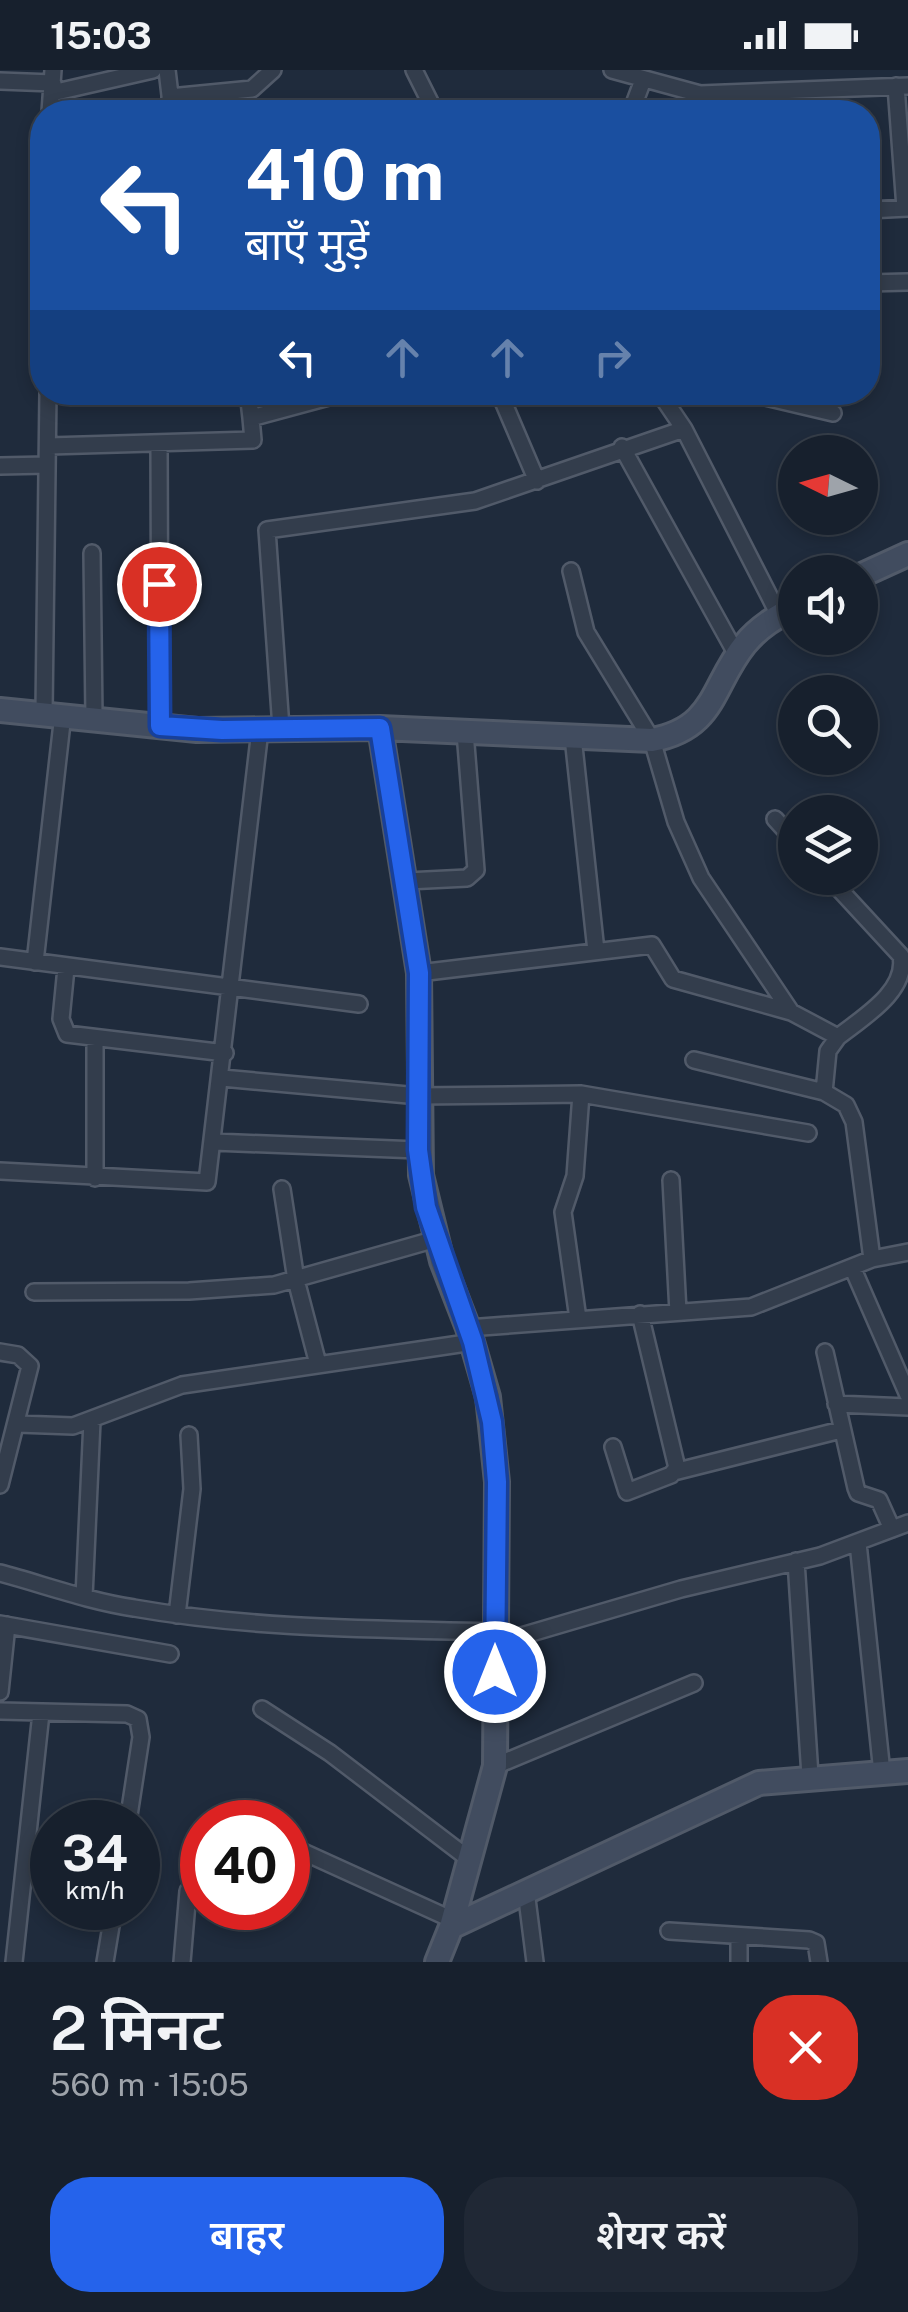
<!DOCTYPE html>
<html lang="hi">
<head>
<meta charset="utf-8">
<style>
  body { margin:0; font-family:"Public Sans","Noto Sans Devanagari",sans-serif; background:#202835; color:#f1f3f6; height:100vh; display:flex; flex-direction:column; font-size:38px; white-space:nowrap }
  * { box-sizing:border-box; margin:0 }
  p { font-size:32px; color:#9ea3aa }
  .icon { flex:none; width:55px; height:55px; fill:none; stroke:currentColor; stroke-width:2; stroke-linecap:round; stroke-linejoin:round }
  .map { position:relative; height:1892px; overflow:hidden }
  .details { display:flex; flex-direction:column; background:#17202d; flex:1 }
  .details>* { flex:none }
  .top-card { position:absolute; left:30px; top:30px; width:850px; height:305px; border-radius:40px; box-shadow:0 5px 15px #0003,0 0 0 2px #363e49; background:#1a4fa0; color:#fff; overflow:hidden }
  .needle { width:65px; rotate:275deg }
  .fabs { position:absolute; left:778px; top:365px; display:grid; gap:20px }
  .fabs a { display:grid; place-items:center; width:100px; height:100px; border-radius:50%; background:#17202d; box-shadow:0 5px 15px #0003,0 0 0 2px #363e49; font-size:50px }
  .speed { position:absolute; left:30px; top:1730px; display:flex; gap:20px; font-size:50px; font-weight:700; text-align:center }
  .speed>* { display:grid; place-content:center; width:130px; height:130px; border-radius:50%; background:#17202d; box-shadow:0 5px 15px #0003,0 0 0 2px #363e49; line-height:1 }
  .speed small { font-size:25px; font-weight:400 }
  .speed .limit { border:15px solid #d22; background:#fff; color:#111 }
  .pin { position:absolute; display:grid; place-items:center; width:85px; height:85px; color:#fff; margin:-42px; border:5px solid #fff; border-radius:50%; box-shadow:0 2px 10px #0007 }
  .me { position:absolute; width:110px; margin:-55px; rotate:0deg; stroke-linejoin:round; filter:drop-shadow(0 0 8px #0008) }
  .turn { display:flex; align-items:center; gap:35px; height:210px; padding:0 50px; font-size:45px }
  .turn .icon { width:130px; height:130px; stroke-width:2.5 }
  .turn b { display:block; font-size:70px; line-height:85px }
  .lanes { display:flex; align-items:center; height:95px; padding:0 50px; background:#0003; justify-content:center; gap:50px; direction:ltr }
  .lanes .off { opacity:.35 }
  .round { display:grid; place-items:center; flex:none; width:105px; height:105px; border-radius:40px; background:#202835 }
  .head { display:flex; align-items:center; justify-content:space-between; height:170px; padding:0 50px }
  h1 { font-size:60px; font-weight:600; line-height:75px }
  .cta { display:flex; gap:20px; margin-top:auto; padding:20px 50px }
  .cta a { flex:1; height:115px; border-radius:40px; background:#2563eb; color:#fff; font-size:40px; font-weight:600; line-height:115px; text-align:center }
  .cta a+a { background:#202835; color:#f1f3f6 }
  .status { display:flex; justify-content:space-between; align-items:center; height:70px; padding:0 50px; background:#17202d; direction:ltr }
  .status svg { height:28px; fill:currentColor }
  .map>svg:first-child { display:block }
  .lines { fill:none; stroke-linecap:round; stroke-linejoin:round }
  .street-casing { stroke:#515a69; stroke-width:20 }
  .secondary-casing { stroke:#515a69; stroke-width:28 }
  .street { stroke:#333d4c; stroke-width:15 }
  .secondary { stroke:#414c5f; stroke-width:22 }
  .route-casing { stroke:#184099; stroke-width:25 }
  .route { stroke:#2563eb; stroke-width:18 }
</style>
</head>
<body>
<div class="status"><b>15:03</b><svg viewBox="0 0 49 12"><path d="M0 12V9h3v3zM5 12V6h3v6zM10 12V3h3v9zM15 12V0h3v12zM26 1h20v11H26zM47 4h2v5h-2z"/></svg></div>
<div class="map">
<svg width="908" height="1892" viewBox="0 0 908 1892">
  <rect width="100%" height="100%" fill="#1f2b3c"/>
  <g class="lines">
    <defs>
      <path id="street" d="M167 0 172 42
        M414 0 435 42
        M612 0 700 24 908 16
        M0 11 53 13
        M896 16 905 138
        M52 23 153 0
        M170 27 252 19 273 0
        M50 42 53 0
        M631 42 643 10
        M868 140 908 138
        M868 213 908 212
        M248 322 251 348
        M499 322 537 411
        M659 322 684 359 779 545
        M744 322 833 343
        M159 373 160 656
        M49 376 253 370 251 348 347 322
        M622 377 737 585
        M0 396 47 395
        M92 483 94 648
        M571 501 586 562 652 670 676 752 701 808 791 942
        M44 642 48 322
        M281 658 267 460 475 431 684 359
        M573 667 596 881
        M775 749 795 771
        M407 811 467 808 476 800 465 662
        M0 887 359 934
        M35 892 63 644
        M66 898 61 949 67 964 225 983
        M419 903 652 875 673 909 791 942 838 967C862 948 908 921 901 886L829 808
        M838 967 828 981 824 1022 846 1035 854 1052 872 1189
        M694 990 824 1022
        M222 1008 419 1026 581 1024 808 1063
        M214 1072 418 1080
        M0 1101 207 1112 260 660
        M95 1108V969
        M671 1110 678 1242
        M282 1119 296 1210 318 1294
        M853 1199 908 1325
        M34 1222 189 1221 274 1215 436 1169
        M578 1249 563 1142 575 1106 581 1024
        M468 1258 751 1237 872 1189 908 1182
        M0 1282 18 1285 30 1296 0 1415
        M825 1282 856 1418 858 1423 879 1430 892 1459
        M836 1334 908 1337
        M18 1354 73 1356 182 1315 473 1272
        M613 1377 627 1422 671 1405 677 1398 640 1244
        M674 1402 841 1360
        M858 1473 882 1703
        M796 1491 810 1706
        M0 1503C45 1515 88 1531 134 1538 253 1559 374 1559 495 1562
        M84 1527 92 1351
        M177 1545 192 1419 189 1365
        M0 1554 170 1584
        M494 1574 681 1519 820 1486 908 1453
        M0 1622 7 1555
        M262 1639 330 1683 469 1789
        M0 1641 127 1644 138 1649 141 1667 128 1752
        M495 1696 694 1613
        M288 1775 453 1850
        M526 1821 535 1892
        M669 1861 809 1870 816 1873 819 1892
        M14 1892 41 1643
        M105 1892 114 1838
        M182 1892 188 1821
        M739 1892V1866"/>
      <path id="secondary" d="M860 506 908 484
        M0 640 197 660 380 658 652 670C716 658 711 616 745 574 759 557 776 547 795 537
        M380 658 419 903 421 1105 442 1191 468 1258 488 1327 497 1412 495 1696 451 1857 437 1892
        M451 1857 759 1713 908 1701"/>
    </defs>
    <use href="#street" class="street-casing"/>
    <use href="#secondary" class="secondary-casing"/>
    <use href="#street" class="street"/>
    <use href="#secondary" class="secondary"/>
  </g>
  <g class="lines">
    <defs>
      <path id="route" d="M159 514 160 656 222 660 380 658 419 903 418 1080 426 1137 473 1272 492 1352 497 1412 495 1602"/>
    </defs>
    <use href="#route" class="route-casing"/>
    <use href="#route" class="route"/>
  </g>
</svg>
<div class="fabs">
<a><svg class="needle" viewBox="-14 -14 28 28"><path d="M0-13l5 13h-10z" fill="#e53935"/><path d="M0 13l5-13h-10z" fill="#9ea3aa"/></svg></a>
<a><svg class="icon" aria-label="sound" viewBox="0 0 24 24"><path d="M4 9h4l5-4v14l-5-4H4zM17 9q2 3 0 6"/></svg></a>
<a><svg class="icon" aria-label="search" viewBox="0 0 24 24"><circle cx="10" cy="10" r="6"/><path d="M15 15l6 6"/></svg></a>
<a><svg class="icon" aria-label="layers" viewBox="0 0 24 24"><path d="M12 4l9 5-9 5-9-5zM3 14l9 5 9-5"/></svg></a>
</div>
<div class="speed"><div>34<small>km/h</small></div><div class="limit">40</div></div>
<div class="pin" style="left:159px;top:514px;background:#d93025"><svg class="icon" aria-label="arrive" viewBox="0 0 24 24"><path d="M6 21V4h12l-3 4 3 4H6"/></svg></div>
<svg class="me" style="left:495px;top:1602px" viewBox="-20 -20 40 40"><circle r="17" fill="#2563eb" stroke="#fff" stroke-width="3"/><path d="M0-11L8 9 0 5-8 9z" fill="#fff"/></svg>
<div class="top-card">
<div class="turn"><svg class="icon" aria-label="left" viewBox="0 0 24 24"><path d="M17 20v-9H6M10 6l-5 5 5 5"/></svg><div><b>410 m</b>बाएँ मुड़ें</div></div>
<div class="lanes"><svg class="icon" aria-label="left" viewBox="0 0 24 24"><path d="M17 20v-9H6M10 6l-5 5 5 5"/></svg><svg class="icon off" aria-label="ahead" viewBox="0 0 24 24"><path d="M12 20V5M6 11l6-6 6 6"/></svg><svg class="icon off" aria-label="ahead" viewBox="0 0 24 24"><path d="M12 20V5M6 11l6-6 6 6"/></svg><svg class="icon off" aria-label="right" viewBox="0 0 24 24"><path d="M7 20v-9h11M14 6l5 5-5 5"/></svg></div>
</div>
</div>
<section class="details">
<div class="head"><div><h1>2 मिनट</h1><p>560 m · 15:05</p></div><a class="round" style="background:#d93025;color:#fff"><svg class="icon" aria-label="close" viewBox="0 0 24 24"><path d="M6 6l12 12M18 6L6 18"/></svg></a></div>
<div class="cta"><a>बाहर</a><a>शेयर करें</a></div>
</section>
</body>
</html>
